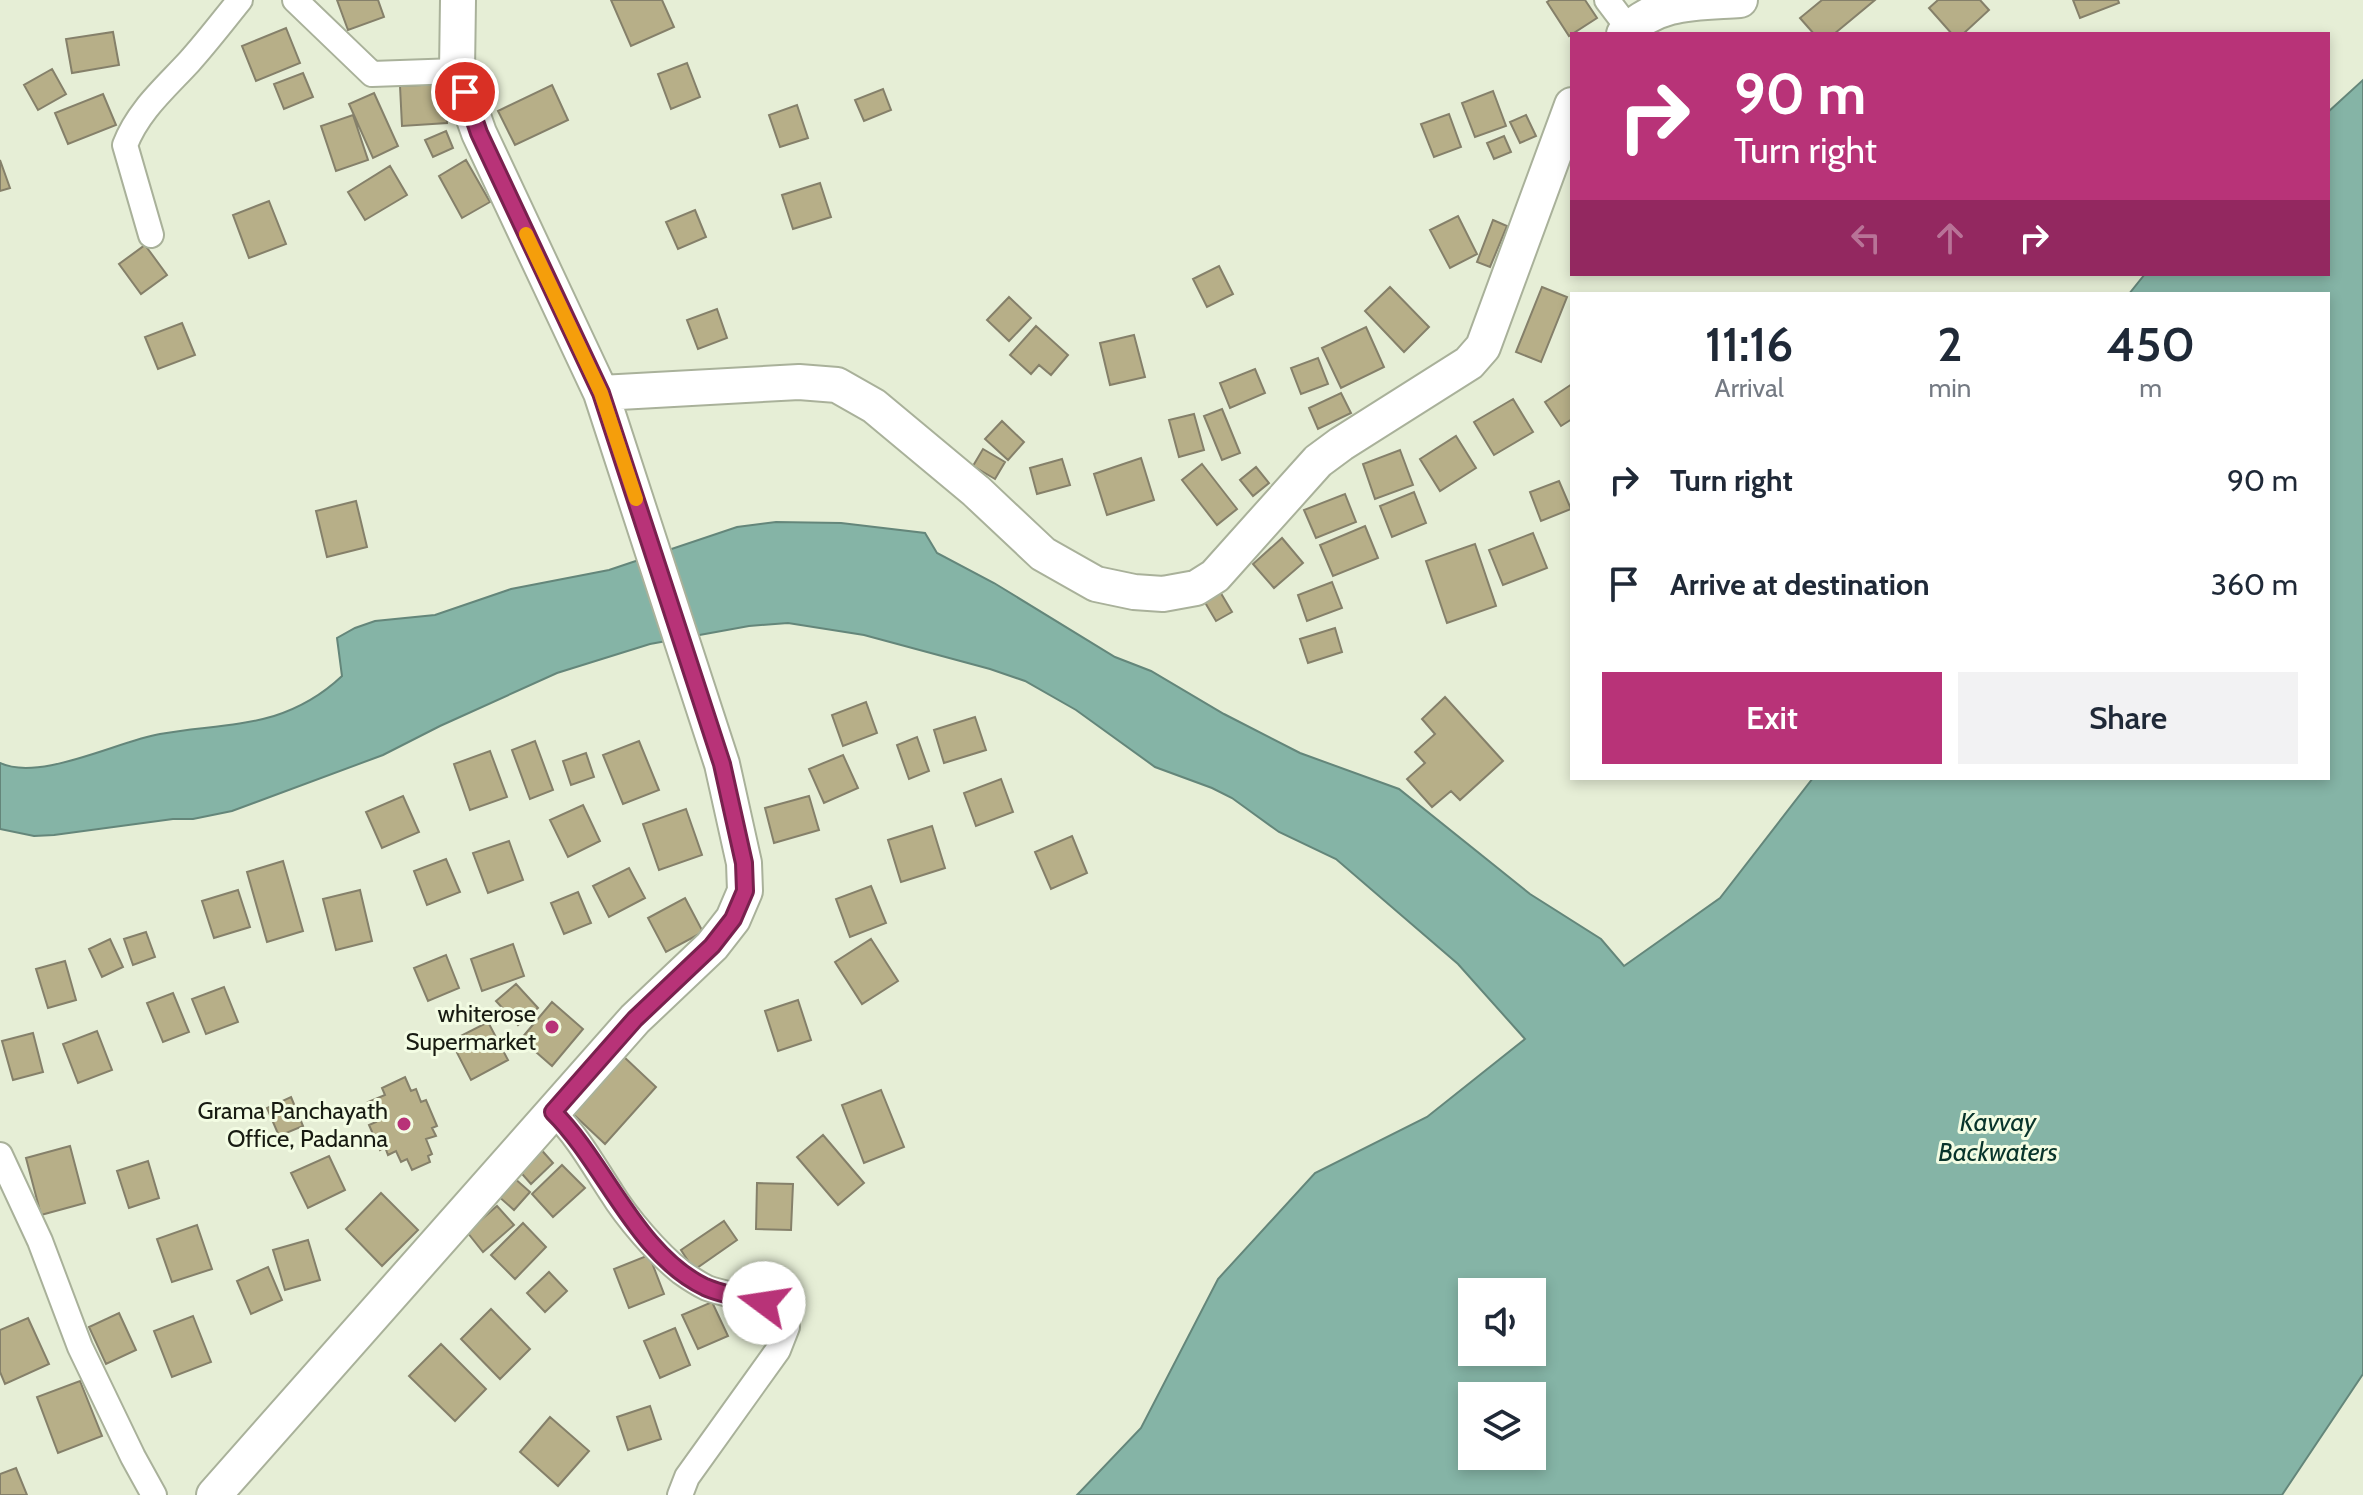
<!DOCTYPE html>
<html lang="en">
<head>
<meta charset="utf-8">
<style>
  body { margin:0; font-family:Cabin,sans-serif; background:#f2f2f3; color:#1f2937; height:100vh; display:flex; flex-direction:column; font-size:30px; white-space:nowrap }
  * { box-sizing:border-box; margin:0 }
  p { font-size:26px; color:#747a83 }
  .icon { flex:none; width:44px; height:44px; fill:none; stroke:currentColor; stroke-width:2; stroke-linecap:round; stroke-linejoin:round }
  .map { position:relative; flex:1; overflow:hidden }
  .details { position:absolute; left:1570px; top:292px; width:760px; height:488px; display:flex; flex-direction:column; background:#fff; border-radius:0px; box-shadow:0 4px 12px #0003 }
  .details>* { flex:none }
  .banner { position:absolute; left:1570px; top:32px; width:760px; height:244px; border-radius:0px; box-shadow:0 4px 12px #0003; background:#b83378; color:#fff; overflow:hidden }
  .tools { position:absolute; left:1458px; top:1278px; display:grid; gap:16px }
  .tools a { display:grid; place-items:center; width:88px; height:88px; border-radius:0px; background:#fff; box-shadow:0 4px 12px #0003; font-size:40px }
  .pin { position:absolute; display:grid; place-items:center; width:68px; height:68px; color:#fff; margin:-34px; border:4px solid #fff; border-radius:50%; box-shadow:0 2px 8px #0007 }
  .me { position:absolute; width:88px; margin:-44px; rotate:284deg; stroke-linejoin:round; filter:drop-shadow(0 0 6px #0008) }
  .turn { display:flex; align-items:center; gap:28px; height:168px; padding:0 32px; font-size:36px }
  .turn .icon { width:104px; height:104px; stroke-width:2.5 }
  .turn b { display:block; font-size:56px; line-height:68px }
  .lanes { display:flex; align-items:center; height:76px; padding:0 32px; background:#0003; justify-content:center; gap:40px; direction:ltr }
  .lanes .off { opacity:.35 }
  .eta { display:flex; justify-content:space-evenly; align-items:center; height:136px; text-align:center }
  .eta b { font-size:48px; font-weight:600; line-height:56px }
  .action { display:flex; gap:16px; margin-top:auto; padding:16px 32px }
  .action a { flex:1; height:92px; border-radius:0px; background:#b83378; color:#fff; font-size:32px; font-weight:600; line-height:92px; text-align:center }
  .action a+a { background:#f2f2f3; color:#1f2937 }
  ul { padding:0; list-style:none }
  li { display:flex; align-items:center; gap:24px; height:104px; padding:0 32px }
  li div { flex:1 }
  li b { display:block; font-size:30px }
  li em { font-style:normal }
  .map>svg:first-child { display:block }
  .water { fill:#85b4a6; stroke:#64867a; stroke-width:2; fill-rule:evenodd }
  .building { fill:#b7af88; stroke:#85806a; stroke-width:2 }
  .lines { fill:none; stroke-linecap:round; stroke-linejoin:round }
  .street-casing { stroke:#a9b19a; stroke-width:28 }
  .secondary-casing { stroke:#a9b19a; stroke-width:38 }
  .street { stroke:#fff; stroke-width:24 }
  .secondary { stroke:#fff; stroke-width:34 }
  .route-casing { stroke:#78214e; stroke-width:20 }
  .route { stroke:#b83378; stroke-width:14 }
  .slow { stroke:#f59e0b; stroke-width:14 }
  .poi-dot { fill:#b83378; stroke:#f3fce3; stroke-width:3 }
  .labels { text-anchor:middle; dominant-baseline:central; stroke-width:6; stroke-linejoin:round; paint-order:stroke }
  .poi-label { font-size:24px; fill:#181b12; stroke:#f3fce3; text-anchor:end }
  .water-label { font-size:26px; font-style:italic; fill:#08342b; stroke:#f3fce3 }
</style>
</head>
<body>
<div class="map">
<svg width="2363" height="1495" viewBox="0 0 2363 1495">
  <rect width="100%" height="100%" fill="#e6eed6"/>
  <path class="water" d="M2363 80V1374L2282 1495H1077L1141 1428 1218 1279 1315 1173 1427 1117 1525 1039 1458 964 1336 859 1279 832 1232 798 1212 788 1155 767 1076 710 1025 681 990 669 864 635 788 623 749 626 650 644 557 673 440 726 383 755 232 811 193 819H173L54 835 34 836 0 829V763C40 782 118 741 160 734 198 727 237 727 274 716 299 708 323 694 342 676L337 638 355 628 375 621 435 615 511 589 609 570 737 527 776 522 841 523 925 533 937 553 994 583 1115 657 1151 671 1224 714 1300 753 1399 789 1530 894 1601 939 1624 966 1720 898 1813 778H2328V294H2129L2145 274H2328V112ZM1472 1292H1532V1352H1472ZM1472 1396H1532V1456H1472Z"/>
  <path class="building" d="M337 0H378L384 17 348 30Z
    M611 0H662L674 27 631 46Z
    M1550 0H1585L1597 18 1569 36 1547 2Z
    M1822 0H1875L1834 34H1814L1800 18Z
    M1938 0H1980L1989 10 1963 34H1952L1929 8Z
    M2073 0H2118L2119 3 2080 18Z
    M286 28 300 63 256 81 242 46Z
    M113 32 119 65 72 73 66 39Z
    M687 63 700 97 671 109 658 74Z
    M52 69 66 94 38 110 24 85Z
    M303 73 313 97 284 109 274 84Z
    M444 84 447 123 402 126 400 86Z
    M552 85 568 120 515 145 498 111Z
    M883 89 891 110 864 121 855 100Z
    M1493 91 1506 126 1475 137 1462 103Z
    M374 93 398 146 373 158 349 104Z
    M103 94 116 125 68 144 55 113Z
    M797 105 808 138 780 147 769 115Z
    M1449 114 1461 147 1434 157 1421 124Z
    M353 115 368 160 336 171 321 126Z
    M1526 115 1536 136 1520 143 1510 122Z
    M446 131 453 148 433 157 425 140Z
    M1504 136 1511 152 1494 159 1487 143Z
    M0 160 10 188 0 191Z
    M466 160 490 202 462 218 439 176Z
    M390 166 407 195 365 220 348 192Z
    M820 183 831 217 793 229 782 195Z
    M269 201 286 244 249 258 233 215Z
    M695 210 706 237 678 249 666 222Z
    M1458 216 1477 254 1450 268 1430 230Z
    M1493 220 1507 226 1490 267 1477 262Z
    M145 245 167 275 141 294 119 264Z
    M1219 266 1233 294 1207 307 1193 279Z
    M1390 287 1429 327 1404 352 1365 311Z
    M1542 287 1567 297 1541 362 1516 352Z
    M1009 297 1031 318 1009 341 987 320Z
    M717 309 727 338 698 349 687 320Z
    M182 323 195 355 158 369 145 337Z
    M1036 326 1068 355 1051 375 1039 365 1031 374 1010 355Z
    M1366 327 1384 367 1341 388 1322 348Z
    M1134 335 1145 377 1110 385 1100 343Z
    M1318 358 1328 384 1301 394 1291 368Z
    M1255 369 1265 393 1230 408 1220 383Z
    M1572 384V419L1561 426 1545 402Z
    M1341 393 1351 413 1318 429 1309 408Z
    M1513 399 1533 432 1494 455 1474 422Z
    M1222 409 1240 453 1222 460 1204 416Z
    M1194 414 1204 450 1179 457 1169 420Z
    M1002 421 1024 442 1008 460 985 439Z
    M1456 436 1476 468 1440 491 1420 459Z
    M983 449 1005 462 995 479 973 466Z
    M1400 450 1413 485 1375 499 1363 464Z
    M1141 458 1154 500 1107 515 1094 474Z
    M1062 459 1070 485 1037 494 1030 468Z
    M1202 464 1237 509 1217 525 1182 480Z
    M1256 467 1269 483 1253 496 1240 480Z
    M1559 481 1571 509 1541 521 1530 492Z
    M1414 492 1426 523 1392 537 1380 506Z
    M1345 494 1356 522 1316 538 1304 510Z
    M356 501 367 547 327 557 316 511Z
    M1365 526 1378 558 1333 576 1320 545Z
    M1533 533 1547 568 1503 585 1489 550Z
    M1282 538 1303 563 1274 588 1253 564Z
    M1475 544 1496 606 1447 623 1426 561Z
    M1332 582 1342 608 1307 621 1298 595Z
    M1219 590 1232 612 1216 621 1203 599Z
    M1335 628 1342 652 1308 663 1300 639Z
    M1445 697 1503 761 1460 800 1451 791 1432 807 1407 779 1425 763 1415 752 1435 734 1422 719Z
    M866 702 877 733 843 746 832 715Z
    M975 717 986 750 944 763 934 730Z
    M917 737 929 771 909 779 897 745Z
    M535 741 553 790 530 799 512 750Z
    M639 741 659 790 623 804 603 755Z
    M490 751 507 797 470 810 454 764Z
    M586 753 594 777 571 785 563 761Z
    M843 755 858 788 824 803 809 769Z
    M1001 779 1013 812 976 826 964 793Z
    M403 796 419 832 382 848 366 812Z
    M809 796 819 830 774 843 765 808Z
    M583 805 600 841 568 857 550 820Z
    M686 809 702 855 659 870 643 824Z
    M932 826 945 868 901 882 888 840Z
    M1072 836 1087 873 1051 889 1035 852Z
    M509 841 523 880 488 893 473 853Z
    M446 859 460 892 427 905 414 871Z
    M283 861 303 931 267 942 247 872Z
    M629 868 645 898 609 917 593 886Z
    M871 886 886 923 850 937 836 899Z
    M238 890 250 927 214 938 202 901Z
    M360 890 372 941 336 950 323 899Z
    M578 892 591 923 564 934 551 903Z
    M685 898 703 932 666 952 648 918Z
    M146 932 155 957 133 965 124 939Z
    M110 939 123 967 102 977 89 949Z
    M871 939 898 981 862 1004 835 962Z
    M513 944 524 976 482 991 471 959Z
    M446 955 459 988 428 1001 414 968Z
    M65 961 76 1000 48 1008 36 969Z
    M516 984 538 1008 518 1025 496 1001Z
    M224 987 238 1022 206 1034 192 999Z
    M173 993 189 1032 163 1042 147 1003Z
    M798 1000 811 1040 778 1051 765 1011Z
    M552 1002 583 1029 552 1066 521 1039Z
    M488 1022 508 1060 471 1080 451 1041Z
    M97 1031 112 1070 78 1083 63 1044Z
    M33 1033 43 1072 13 1080 2 1041Z
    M623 1056 656 1087 605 1144 571 1112Z
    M405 1077 411 1091 416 1089 421 1102 426 1100 437 1126 432 1128 436 1136 426 1139 432 1154 428 1156 430 1162 412 1170 407 1159 401 1162 396 1151 388 1155 385 1147 380 1150 369 1125 376 1122 368 1102 385 1095 382 1088Z
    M881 1090 904 1147 864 1163 842 1105Z
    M291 1097 303 1126 279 1136 267 1108Z
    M823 1135 864 1183 838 1205 797 1157Z
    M70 1146 85 1203 41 1215 26 1158Z
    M538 1146 553 1163 531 1184 516 1167Z
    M329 1156 345 1190 308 1208 291 1173Z
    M148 1161 159 1198 129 1208 117 1171Z
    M562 1165 585 1188 553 1217 532 1194Z
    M513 1177 530 1192 514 1210 497 1195Z
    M757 1183 793 1184 791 1230 756 1229Z
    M381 1193 418 1230 382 1266 346 1229Z
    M497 1206 514 1225 483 1252 467 1232Z
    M724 1221 737 1240 694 1270 681 1250Z
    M523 1223 546 1247 515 1279 491 1255Z
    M197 1225 212 1269 172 1282 157 1239Z
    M308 1240 320 1280 285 1290 273 1250Z
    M649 1255 664 1294 629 1308 614 1269Z
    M268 1267 282 1300 251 1314 237 1281Z
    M549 1272 567 1291 545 1312 527 1293Z
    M712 1302 728 1336 698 1349 682 1315Z
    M491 1309 530 1349 500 1379 461 1339Z
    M119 1313 136 1350 106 1364 89 1327Z
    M193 1316 211 1362 172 1377 154 1331Z
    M28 1318 49 1364 5 1384 0 1372V1330Z
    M675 1328 690 1365 660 1378 644 1341Z
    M441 1344 486 1389 455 1421 409 1376Z
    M80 1381 102 1436 58 1453 37 1397Z
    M650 1406 661 1439 628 1450 617 1417Z
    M550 1417 589 1451 558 1486 520 1452Z
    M16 1468 27 1495H0V1474Z"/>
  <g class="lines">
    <defs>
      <path id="street" d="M295 0 372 74 457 71
        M1607 0 1629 29
        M151 235 125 145C138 111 165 88 189 62 207 42 223 21 240 0
        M553 1112C578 1137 592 1163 611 1192 627 1218 657 1253 681 1272 688 1277 699 1284 707 1288 736 1299 773 1295 787 1327L778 1350 687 1477 680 1495
        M0 1155 40 1241 80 1347 133 1457 154 1495"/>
      <path id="secondary" d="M1624 34C1657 0 1696 3 1740 0
        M601 393 799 382 837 385 874 406 976 491 1043 554 1096 584 1134 592 1163 594 1196 588 1215 576 1318 461 1341 444 1469 363 1483 347 1572 105
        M214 1495 635 1019 712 946 733 919 745 891 744 863 722 764 601 393 479 133 457 71 458 0"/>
    </defs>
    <use href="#street" class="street-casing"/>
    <use href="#secondary" class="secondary-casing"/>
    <use href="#street" class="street"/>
    <use href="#secondary" class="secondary"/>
  </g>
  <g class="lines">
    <defs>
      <path id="route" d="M465 92 479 133 601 393 722 764 744 863 745 891 733 919 712 946 635 1019 553 1112C605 1163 636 1254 705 1287 723 1295 745 1298 764 1303"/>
    </defs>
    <use href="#route" class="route-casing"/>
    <use href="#route" class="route"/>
    <path class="slow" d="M526 234 601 393 636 499"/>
  </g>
  <g class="poi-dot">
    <circle cx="552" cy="1027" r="8"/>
    <circle cx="404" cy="1124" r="8"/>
  </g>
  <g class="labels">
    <g class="poi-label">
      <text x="536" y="1013">whiterose<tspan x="536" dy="28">Supermarket</tspan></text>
      <text x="388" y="1110">Grama Panchayath<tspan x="388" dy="28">Office, Padanna</tspan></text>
    </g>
    <g class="water-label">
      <text x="1998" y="1122">Kavvay<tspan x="1998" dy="30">Backwaters</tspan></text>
    </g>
  </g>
</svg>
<div class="tools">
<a><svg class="icon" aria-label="sound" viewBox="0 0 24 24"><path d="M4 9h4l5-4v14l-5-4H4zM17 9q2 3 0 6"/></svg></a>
<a><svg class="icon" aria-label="layers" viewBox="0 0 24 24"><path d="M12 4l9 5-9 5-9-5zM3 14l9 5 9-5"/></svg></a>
</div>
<div class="pin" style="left:465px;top:92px;background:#d93025"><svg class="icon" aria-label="arrive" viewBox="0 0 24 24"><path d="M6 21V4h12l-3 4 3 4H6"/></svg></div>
<svg class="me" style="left:764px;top:1303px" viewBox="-20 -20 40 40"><circle r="19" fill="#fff"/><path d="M0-13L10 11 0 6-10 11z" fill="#b83378"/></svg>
<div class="banner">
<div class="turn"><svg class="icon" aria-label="right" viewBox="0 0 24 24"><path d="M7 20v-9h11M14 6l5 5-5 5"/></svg><div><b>90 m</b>Turn right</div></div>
<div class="lanes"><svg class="icon off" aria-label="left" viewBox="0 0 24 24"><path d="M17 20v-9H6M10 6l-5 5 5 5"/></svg><svg class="icon off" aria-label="ahead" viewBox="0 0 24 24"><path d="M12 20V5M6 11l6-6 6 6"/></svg><svg class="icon" aria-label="right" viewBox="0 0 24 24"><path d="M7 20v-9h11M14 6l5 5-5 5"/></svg></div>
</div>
<section class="details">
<div class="eta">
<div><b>11:16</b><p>Arrival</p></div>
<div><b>2</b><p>min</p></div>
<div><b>450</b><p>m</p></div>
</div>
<ul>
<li><svg class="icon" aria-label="right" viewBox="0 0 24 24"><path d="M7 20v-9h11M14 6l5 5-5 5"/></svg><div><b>Turn right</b></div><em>90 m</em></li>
<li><svg class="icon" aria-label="arrive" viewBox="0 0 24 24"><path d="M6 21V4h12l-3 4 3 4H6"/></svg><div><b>Arrive at destination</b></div><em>360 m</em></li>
</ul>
<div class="action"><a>Exit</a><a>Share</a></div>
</section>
</div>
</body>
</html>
